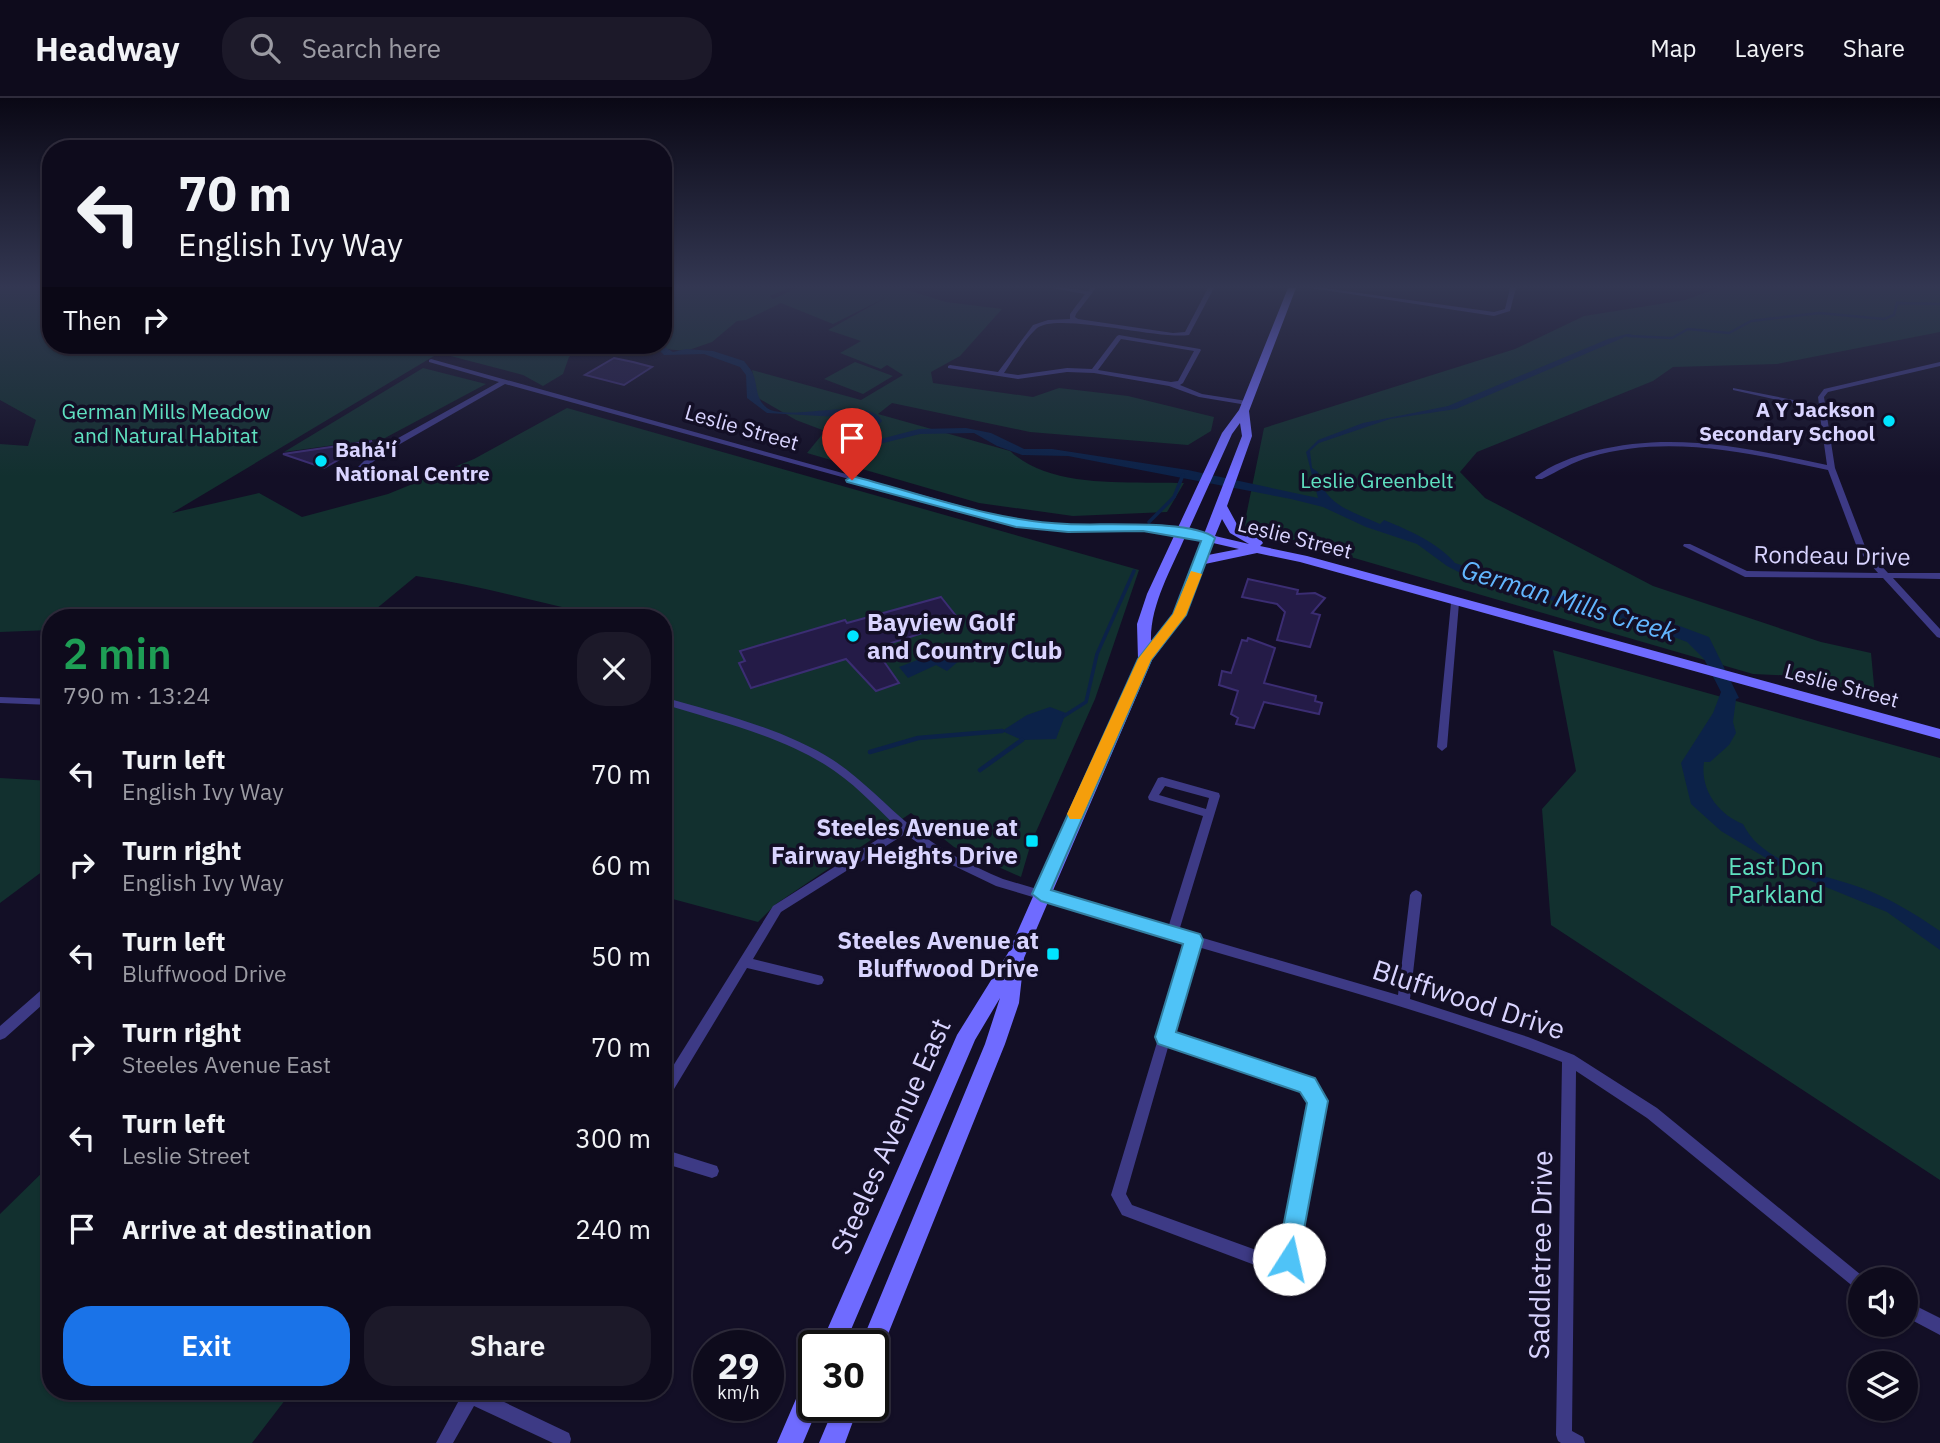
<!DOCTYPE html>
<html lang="en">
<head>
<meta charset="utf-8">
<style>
  body { margin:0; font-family:"IBM Plex Sans",sans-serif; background:#1c1929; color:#f1f3f6; height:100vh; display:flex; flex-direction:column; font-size:26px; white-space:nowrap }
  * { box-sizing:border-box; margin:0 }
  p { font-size:23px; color:#9b9ba3 }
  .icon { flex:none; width:38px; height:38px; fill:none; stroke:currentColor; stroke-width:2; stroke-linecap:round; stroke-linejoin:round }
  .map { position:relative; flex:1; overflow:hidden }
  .side { position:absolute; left:42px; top:511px; width:630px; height:791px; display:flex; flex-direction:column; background:#0e0b1c; border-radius:28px; box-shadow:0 2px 5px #0004,0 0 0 2px #2e2b3b }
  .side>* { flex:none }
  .banner { position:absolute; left:42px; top:42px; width:630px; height:214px; border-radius:28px; box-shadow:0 2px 5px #0004,0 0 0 2px #2e2b3b; background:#0e0b1c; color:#f1f3f6; overflow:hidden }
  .controls { position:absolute; left:1848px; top:1169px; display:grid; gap:14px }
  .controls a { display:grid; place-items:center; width:70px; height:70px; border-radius:50%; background:#0e0b1c; box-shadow:0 2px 5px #0004,0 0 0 2px #2e2b3b; font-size:35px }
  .speed { position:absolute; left:693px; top:1232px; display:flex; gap:14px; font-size:35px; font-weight:700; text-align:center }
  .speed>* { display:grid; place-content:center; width:91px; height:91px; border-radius:50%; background:#0e0b1c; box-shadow:0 2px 5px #0004,0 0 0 2px #2e2b3b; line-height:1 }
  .speed small { font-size:18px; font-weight:400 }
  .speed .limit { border:4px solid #111; border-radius:10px; background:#fff; color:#111 }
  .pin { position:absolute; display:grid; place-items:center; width:60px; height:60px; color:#fff; margin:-72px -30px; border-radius:50% 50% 50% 0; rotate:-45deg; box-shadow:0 0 7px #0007 }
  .pin .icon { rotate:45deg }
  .me { position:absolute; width:77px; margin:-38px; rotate:10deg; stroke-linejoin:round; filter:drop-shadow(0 0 5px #0008) }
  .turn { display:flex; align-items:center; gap:24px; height:147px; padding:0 21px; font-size:32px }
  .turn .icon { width:91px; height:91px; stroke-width:2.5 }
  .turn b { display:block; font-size:49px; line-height:60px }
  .then { display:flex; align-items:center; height:66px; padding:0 21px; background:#0003; gap:14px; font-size:26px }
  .round { display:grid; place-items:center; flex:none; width:74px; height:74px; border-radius:28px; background:#1c1929 }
  .headline { display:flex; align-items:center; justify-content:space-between; height:119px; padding:0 21px }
  h1 { font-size:42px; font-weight:600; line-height:52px; color:#1e9e55 }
  .primary-button { display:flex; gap:14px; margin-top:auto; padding:14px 21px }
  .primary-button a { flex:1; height:80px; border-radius:28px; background:#1a73e8; color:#fff; font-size:28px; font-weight:600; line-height:80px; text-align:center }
  .primary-button a+a { background:#1c1929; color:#f1f3f6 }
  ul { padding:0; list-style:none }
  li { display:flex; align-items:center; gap:21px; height:91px; padding:0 21px }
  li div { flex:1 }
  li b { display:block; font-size:26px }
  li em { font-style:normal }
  header { display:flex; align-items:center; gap:42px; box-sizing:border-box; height:98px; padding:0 35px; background:#0e0b1c; border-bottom:2px solid #2e2b3b }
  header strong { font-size:33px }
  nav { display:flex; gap:38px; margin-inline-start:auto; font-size:24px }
  .search { width:490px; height:63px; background:#1c1929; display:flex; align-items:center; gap:18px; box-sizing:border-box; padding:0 24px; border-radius:28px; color:#9b9ba3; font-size:26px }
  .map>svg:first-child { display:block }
  .green { fill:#12302f }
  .water { fill:#0c2248 }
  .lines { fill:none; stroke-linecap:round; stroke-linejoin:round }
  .stream-far2 { stroke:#0c2248; stroke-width:2.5 }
  .stream-far1 { stroke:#0c2248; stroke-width:3.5 }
  .stream { stroke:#0c2248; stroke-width:4.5 }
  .building { fill:#241b47; stroke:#3b2d73; stroke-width:2 }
  .minor { fill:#3d3a85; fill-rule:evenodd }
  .secondary { fill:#6f6bff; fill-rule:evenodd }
  .route { fill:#4fc3f7; stroke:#337fa1; stroke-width:2 }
  .slow { fill:#f59e0b }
  .poi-dot { fill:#00e5ff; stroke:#130f26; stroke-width:2.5 }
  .labels { text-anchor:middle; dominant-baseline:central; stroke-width:7; stroke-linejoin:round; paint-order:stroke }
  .far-poi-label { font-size:21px; font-weight:bold; fill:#d9d4ff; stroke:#130f26; text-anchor:end }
  .far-park-label { font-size:21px; fill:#5fe0c0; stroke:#130f26 }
  .far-street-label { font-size:21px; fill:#d9d4ff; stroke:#130f26 }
  .street-label { font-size:24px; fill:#d9d4ff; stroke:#130f26 }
  .poi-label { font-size:24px; font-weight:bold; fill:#d9d4ff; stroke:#130f26; text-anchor:end }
  .park-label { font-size:24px; fill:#5fe0c0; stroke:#130f26 }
  .water-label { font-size:26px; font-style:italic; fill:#62b6ff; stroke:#130f26 }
  .near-street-label { font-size:28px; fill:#d9d4ff; stroke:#130f26 }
</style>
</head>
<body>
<header>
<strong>Headway</strong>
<div class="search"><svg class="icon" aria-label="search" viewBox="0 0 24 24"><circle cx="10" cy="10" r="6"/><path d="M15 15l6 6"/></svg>Search here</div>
<nav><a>Map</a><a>Layers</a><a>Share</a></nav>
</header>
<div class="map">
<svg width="1940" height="1345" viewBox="0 0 1940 1345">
  <rect width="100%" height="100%" fill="#130f26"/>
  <path class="green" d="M0 190H51V247H586L569 259 563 276 543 288 523 277 439 255 172 415 259 395 302 419 388 396 474 361 567 310 1139 472 1095 601 1031 745 1021 779 954 749 911 715 776 806 758 824 669 800 663 807V520C646 520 626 522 610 519 544 507 481 487 416 478L376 511 339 520H51V532L0 534V346L28 348 36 322 0 302Z
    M663 190H788L770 198 773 201 797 190H901L946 204 1002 211 960 258 931 274 933 285 1033 299 1059 290 1128 298 1214 319 1211 333 1188 347 1030 334 892 305 878 316 1010 353C1052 392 1130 383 1184 385L1167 414 1073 418 979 405 807 355 825 333 796 322 758 300 752 272 861 302 903 277 887 267 881 271 840 255 861 243 828 232 887 199 833 226 781 205 746 222 737 223 712 244 686 253 665 251Z
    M1718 190H1940V234L1777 266 1673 269 1653 283 1477 354 1460 374 1485 400 1653 488 1821 544 1871 555 1875 598 1801 578 1753 576 1244 428 1264 330 1515 251 1584 218 1685 202Z
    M855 264 893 278 863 296 824 281Z
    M423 270 486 286 385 340 284 354Z
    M1553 552 1940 660V1082L1551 827 1542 711 1576 673Z
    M0 680 51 683V767L0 805Z
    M51 1066V1293H292L252 1345H0V1116Z"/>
  <path class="water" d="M1627 236H1632L1456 311 1390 321 1319 345 1310 353 1312 370 1318 374C1323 407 1353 414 1380 426L1384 422C1409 432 1438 445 1455 465L1545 496 1677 527 1709 539 1739 600 1736 601 1733 624 1736 635 1729 647 1710 664H1704C1700 692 1718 716 1743 726 1762 766 1822 776 1859 789 1888 799 1915 816 1940 833V852L1887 814 1789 774 1721 733 1691 706 1681 665 1713 615 1721 594 1704 561 1687 544 1629 522 1478 484 1447 468 1417 446 1366 429 1323 409 1291 401 1068 358 1022 357 997 348 974 335 920 336 871 348 855 338 869 327 857 320 767 315 747 300 746 277 740 269 704 256 664 257 657 250 663 247V239L667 241 666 250 673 254 686 251 713 253 744 263C746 266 752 272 753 276 758 288 755 301 767 310 789 325 869 296 882 323L870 337 873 343 919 331 966 330 991 335 1024 351H1052L1188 372 1318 400 1306 354 1318 342 1363 325 1448 308 1608 241Z
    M949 550 967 556 947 573 936 567 908 580 899 569Z
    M1050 609 1066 615 1056 641 1022 642 1002 633 1027 617Z"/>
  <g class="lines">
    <path class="stream-far2" d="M1628 238 1672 240 1688 231 1729 235 1751 223 1819 215 1884 221 1894 217 1897 205 1940 206"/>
    <path class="stream-far1" d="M1149 424 1174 399 1183 377
      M1064 618 1086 604 1097 556 1134 473"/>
    <path class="stream" d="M870 654 918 640 1002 633
      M980 672 1022 642"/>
  </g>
  <path class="building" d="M614 260 633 264 652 269 624 287 585 277Z
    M372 343 324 370 283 356Z
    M1248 481 1298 492 1297 496 1315 495 1325 500 1312 515 1320 517 1310 549 1277 542 1285 514 1277 506 1242 499Z
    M941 499 960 523 888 546 892 552 878 555 899 585 876 593 846 561 751 590 739 565 745 563 740 553 845 522 847 525Z
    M1248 540 1275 550 1264 585 1316 598 1315 603 1322 605 1319 616 1264 604 1254 630 1236 626 1238 620 1231 616 1238 593 1219 587 1222 573 1231 575 1242 542 1247 543Z"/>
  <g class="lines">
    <path class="minor" d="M1052 190H1065L1088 193 1090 190H1096L1076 216 1075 219 1078 221 1173 235 1185 234 1208 190H1214L1189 237C1157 242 1055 213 1036 231 1023 243 1014 261 1004 275L1018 277 1067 270 1092 271 1117 238 1119 237 1200 251 1201 252 1183 285 1180 287 1202 296 1247 303 1251 305 1247 307 1199 299 1169 288 1094 275 1067 274 1018 281 948 270V268L950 267 998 274 1033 227 1048 222 1070 221V216L1085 196ZM1121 241 1194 253 1178 283 1171 284 1098 272Z
      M1311 190H1324L1494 214 1505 211 1510 190H1516L1510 213 1494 218Z
      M431 261 1016 423C1072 428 1127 425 1182 433L1186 435 1182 437C1127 430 1071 433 1016 427L505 286 379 358 363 374H357V370L373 354 499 284 429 264V262Z
      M1940 264V268L1828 294 1824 299 1835 370 1866 451 1888 475H1940V481L1893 480 1940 531V540L1937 539 1883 480 1745 479 1683 448 1684 446H1690L1747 473 1878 475 1858 452 1828 372C1749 355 1669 336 1590 359 1573 364 1558 373 1542 381H1536L1535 379C1551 367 1574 358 1594 353 1675 333 1746 350 1827 367L1819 311 1733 292V290L1819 307 1818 299 1824 291Z
      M1455 502 1459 505 1447 649 1442 653 1437 649 1451 505Z
      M0 599 51 601V607L0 605Z
      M663 599C719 615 784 631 833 662 862 681 884 706 911 728 938 751 970 767 1003 781L1168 830 1203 718 1149 702 1148 699 1158 680 1162 679 1219 695 1220 698 1179 833 1398 897 1410 797 1412 794 1416 792 1420 794 1422 797 1410 901 1528 939 1574 957 1657 1010 1866 1181H1860V1193L1855 1190 1647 1020 1576 973 1572 1333 1583 1339 1585 1345H1561L1558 1343 1556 1337 1562 964C1444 918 1320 885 1198 849L1172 936 1312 983 1324 1003 1296 1161 1293 1166 1273 1174 1122 1117 1111 1097 1187 845 996 788 946 764 905 736 781 814 753 861 818 877 822 878 824 882 822 886 818 887 747 870 668 1001 663 1003V984L773 808 897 729C874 707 852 683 824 666 775 636 717 623 663 606ZM1165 688 1209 700 1206 711 1159 697ZM1169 946 1302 992 1310 1004 1281 1156 1273 1158 1132 1107 1126 1096Z
      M51 886V899L5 940 0 942V928L47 887Z
      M663 1051 717 1068 719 1073 717 1078 712 1080 663 1065Z
      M1906 1203 1940 1220V1237L1906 1219Z
      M464 1293H481L569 1335 571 1341 570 1345H553L474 1308 453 1345H436Z"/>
    <path class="secondary" d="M1288 190H1296L1249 313 1252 338 1227 408 1239 430 1261 442 1263 445 1260 448 1307 458 1940 631V641L1300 464 1257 455 1205 466 1186 517 1152 562 1024 860 1019 905 1005 946 880 1256 873 1259V1248H860L985 946 1000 900 975 942 844 1248H820L957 937 1008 855 1138 561 1137 526 1147 496 1222 335 1239 312ZM1240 325 1242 338 1204 436 1188 433 1232 336ZM1222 421 1230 435 1249 446 1215 438ZM1185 439 1201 443 1173 516 1151 543C1150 507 1171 472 1185 439ZM1213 445 1239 451 1208 457Z
      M814 1277V1307H819L803 1345H777L805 1280Z
      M835 1307H859L845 1345H819Z"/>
  </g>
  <linearGradient id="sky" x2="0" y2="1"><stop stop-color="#0a0815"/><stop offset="0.5" stop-color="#333752"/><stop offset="1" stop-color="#333752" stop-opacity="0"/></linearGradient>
  <rect width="1940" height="378" fill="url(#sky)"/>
  <path class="route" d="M852 378C922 396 993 423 1067 426 1099 428 1191 421 1215 440L1186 517 1151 562 1051 792 1200 836 1203 842 1176 934 1315 980 1328 1003 1297 1169 1289 1172 1280 1169 1277 1161 1307 1005 1300 994 1158 946 1155 939 1183 846 1041 803 1032 796 1138 561 1173 516 1201 443 1143 433 1068 434 1016 429 847 384 846 382Z"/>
  <path class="slow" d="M1191 473 1202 476 1186 517 1151 562 1081 721H1070L1067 716 1138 561 1173 516Z"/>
  <g class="poi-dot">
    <circle cx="1889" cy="323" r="7"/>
    <circle cx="321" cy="363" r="7"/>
    <circle cx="853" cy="538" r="7"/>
    <rect x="1025" y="736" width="14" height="14" rx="3.5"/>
    <rect x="1046" y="849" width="14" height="14" rx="3.5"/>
  </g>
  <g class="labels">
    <g class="far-poi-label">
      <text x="1875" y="311">A Y Jackson<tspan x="1875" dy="24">Secondary School</tspan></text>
      <text x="335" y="351" text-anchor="start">Bahá'í<tspan x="335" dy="24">National Centre</tspan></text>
    </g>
    <g class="far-park-label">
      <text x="166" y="313">German Mills Meadow<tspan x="166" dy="24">and Natural Habitat</tspan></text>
      <text x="1377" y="382">Leslie Greenbelt</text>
    </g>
    <g class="far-street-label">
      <text transform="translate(742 329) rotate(16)">Leslie Street</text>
      <text transform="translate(1295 439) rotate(14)">Leslie Street</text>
      <text transform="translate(1842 587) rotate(15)">Leslie Street</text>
    </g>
    <g class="street-label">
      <text transform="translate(1832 457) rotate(1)">Rondeau Drive</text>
    </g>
    <g class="poi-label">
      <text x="867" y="524" text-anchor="start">Bayview Golf<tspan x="867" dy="28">and Country Club</tspan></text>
      <text x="1018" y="729">Steeles Avenue at<tspan x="1018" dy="28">Fairway Heights Drive</tspan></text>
      <text x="1039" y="842">Steeles Avenue at<tspan x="1039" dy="28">Bluffwood Drive</tspan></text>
    </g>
    <g class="park-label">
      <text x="1776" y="768">East Don<tspan x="1776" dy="28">Parkland</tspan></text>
    </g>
    <g class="water-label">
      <text transform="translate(1569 502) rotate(17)">German Mills Creek</text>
    </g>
    <g class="near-street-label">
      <text transform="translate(1469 901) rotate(18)">Bluffwood Drive</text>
      <text transform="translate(890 1038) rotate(-66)">Steeles Avenue East</text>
      <text transform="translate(1540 1157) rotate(-89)">Saddletree Drive</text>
    </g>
  </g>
</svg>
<div class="controls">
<a><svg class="icon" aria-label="sound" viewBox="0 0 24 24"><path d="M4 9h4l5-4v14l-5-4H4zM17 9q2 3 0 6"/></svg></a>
<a><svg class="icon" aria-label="layers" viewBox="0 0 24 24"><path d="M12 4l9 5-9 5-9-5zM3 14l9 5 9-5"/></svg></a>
</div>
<div class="speed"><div>29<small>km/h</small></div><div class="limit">30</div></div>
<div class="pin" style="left:852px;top:382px;background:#d93025"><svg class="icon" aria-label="arrive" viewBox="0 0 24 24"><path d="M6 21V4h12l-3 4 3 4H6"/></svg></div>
<svg class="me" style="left:1289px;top:1161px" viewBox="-20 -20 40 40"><circle r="19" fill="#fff"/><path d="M0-13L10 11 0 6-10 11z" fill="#4fc3f7"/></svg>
<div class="banner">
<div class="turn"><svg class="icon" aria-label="left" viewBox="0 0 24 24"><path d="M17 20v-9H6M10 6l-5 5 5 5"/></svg><div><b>70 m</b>English Ivy Way</div></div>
<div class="then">Then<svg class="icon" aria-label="right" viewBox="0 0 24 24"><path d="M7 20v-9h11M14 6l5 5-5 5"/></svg></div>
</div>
<section class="side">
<div class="headline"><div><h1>2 min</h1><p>790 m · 13:24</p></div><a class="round"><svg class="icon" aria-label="close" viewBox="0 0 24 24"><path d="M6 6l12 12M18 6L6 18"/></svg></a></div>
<ul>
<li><svg class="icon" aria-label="left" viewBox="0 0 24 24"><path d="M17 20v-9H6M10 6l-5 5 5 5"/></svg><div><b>Turn left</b><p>English Ivy Way</p></div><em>70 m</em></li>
<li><svg class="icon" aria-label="right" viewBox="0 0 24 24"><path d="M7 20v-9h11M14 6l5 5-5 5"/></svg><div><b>Turn right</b><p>English Ivy Way</p></div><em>60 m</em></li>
<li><svg class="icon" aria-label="left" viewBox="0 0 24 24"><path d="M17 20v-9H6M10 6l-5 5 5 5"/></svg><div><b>Turn left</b><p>Bluffwood Drive</p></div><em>50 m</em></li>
<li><svg class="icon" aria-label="right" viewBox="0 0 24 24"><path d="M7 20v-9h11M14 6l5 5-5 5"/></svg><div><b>Turn right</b><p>Steeles Avenue East</p></div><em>70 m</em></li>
<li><svg class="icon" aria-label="left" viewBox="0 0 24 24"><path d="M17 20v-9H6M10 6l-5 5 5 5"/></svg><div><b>Turn left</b><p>Leslie Street</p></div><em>300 m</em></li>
<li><svg class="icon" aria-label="arrive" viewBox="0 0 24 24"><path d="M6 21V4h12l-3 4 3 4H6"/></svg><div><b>Arrive at destination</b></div><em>240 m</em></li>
</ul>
<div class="primary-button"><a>Exit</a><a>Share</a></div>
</section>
</div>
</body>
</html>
